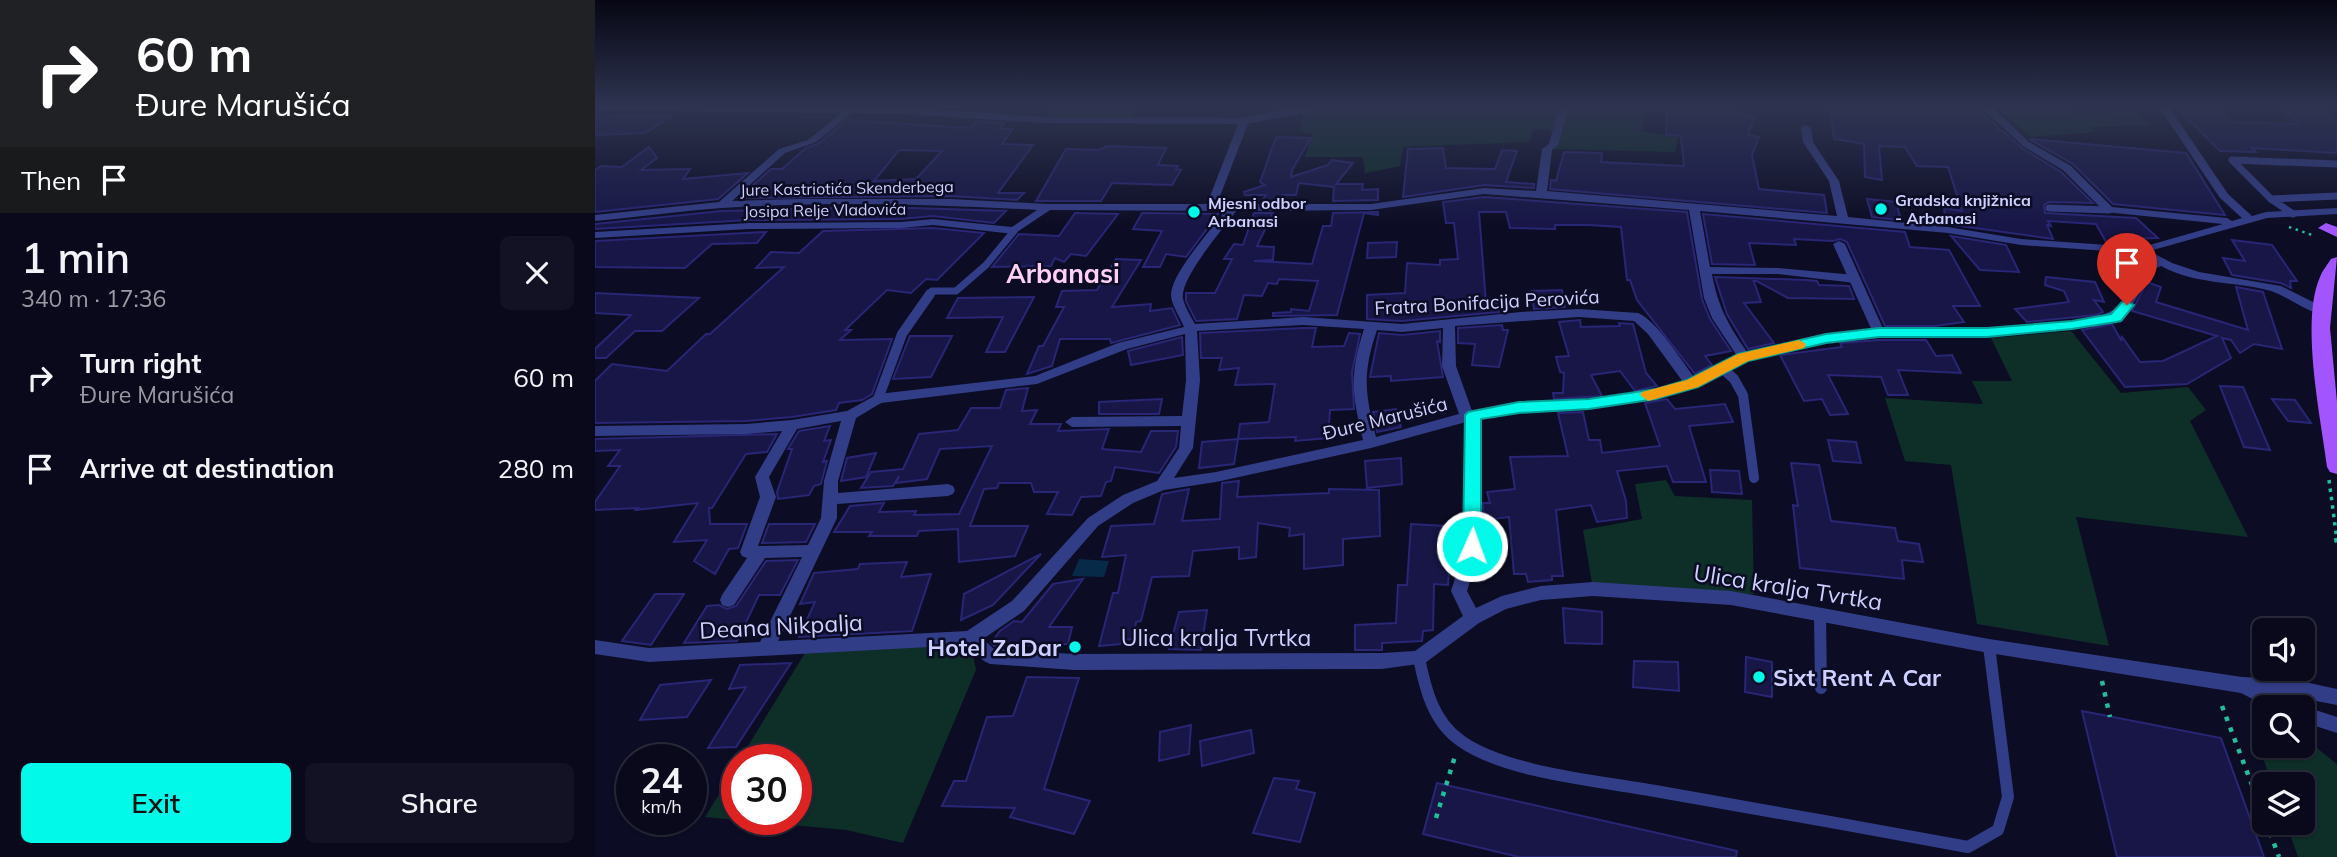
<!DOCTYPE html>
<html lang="en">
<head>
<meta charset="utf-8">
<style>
  body { margin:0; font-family:Mulish,sans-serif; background:#121224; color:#f1f3f6; height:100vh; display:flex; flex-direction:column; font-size:26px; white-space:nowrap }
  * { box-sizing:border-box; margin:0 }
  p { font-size:23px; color:#999aa3 }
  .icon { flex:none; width:38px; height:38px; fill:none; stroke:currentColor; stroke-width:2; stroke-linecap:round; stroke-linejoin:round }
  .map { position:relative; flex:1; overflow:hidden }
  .side { display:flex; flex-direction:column; background:#09091b; width:595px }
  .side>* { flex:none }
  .top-card { background:#202124; color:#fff; overflow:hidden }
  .tools { position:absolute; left:1657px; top:618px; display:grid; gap:14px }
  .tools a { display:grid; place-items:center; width:63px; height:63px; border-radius:10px; background:#09091b; box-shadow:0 2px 5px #0004,0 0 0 2px #292a3a; font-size:35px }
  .speed { position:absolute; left:21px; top:744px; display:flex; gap:14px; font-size:35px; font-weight:700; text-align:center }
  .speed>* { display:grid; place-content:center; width:91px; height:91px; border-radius:50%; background:#09091b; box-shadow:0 2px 5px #0004,0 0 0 2px #292a3a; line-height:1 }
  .speed small { font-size:18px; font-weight:400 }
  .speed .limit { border:10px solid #d22; background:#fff; color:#111 }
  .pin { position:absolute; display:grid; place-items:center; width:60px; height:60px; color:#fff; margin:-72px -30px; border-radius:50% 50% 50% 0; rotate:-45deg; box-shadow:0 0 7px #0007 }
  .pin .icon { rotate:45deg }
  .me { position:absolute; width:77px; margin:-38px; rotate:2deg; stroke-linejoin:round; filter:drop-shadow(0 0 5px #0008) }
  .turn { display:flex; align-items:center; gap:24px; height:147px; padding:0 21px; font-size:32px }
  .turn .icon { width:91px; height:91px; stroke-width:2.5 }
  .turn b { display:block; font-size:49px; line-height:60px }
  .then { display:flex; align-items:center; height:66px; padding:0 21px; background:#0003; gap:14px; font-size:26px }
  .round { display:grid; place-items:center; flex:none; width:74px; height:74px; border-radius:10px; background:#121224 }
  .head { display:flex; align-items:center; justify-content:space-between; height:119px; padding:0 21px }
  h1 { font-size:42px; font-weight:600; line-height:52px }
  .action { display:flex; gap:14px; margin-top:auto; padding:14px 21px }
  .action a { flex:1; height:80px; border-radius:10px; background:#00f9e8; color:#111; font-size:28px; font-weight:600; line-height:80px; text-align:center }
  .action a+a { background:#121224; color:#f1f3f6 }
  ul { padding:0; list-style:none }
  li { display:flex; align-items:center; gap:21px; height:91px; padding:0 21px }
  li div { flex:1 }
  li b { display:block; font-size:26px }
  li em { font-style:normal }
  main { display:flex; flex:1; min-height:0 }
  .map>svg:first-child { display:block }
  .green { fill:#0e2e28 }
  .water { fill:#072a48 }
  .building { fill:#171647; stroke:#282675; stroke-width:2; fill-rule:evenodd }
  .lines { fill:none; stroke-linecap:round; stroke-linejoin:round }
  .path-far2 { stroke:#22bf9b; stroke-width:2.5; stroke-dasharray:2.5 4.5; stroke-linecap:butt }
  .path-far1 { stroke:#22bf9b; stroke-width:3.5; stroke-dasharray:3.5 5; stroke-linecap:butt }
  .path { stroke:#22bf9b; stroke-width:4.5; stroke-dasharray:4.5 7; stroke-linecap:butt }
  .service-far2 { stroke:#323d87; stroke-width:7 }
  .service-far1 { stroke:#323d87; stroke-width:10 }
  .service { stroke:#323d87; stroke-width:12 }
  .pedestrian { fill:#323d87; fill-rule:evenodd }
  .minor { fill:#323d87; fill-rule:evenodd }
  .primary { fill:#a255ff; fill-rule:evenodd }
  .route { fill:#00f9e8; stroke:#00a297; stroke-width:2 }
  .slow { fill:#f59e0b }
  .poi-dot { fill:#00f9e8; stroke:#0c0c24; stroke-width:2.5 }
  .labels { text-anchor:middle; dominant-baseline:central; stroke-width:5; stroke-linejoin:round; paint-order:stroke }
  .far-street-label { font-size:16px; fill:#ced1ff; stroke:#0c0c24 }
  .far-poi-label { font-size:16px; font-weight:bold; fill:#ced1ff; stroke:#0c0c24; text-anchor:start }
  .street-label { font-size:19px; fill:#ced1ff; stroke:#0c0c24 }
  .near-street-label { font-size:23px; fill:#ced1ff; stroke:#0c0c24 }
  .near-poi-label { font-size:23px; font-weight:bold; fill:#ced1ff; stroke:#0c0c24; text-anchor:end }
  .district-label { font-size:26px; font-weight:bold; fill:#ffd0f6; stroke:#0c0c24 }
</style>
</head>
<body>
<main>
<section class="side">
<div class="top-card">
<div class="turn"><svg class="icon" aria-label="right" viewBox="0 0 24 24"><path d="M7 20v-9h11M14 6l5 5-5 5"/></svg><div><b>60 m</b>Đure Marušića</div></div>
<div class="then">Then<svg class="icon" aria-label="arrive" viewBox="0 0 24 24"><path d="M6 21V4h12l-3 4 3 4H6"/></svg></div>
</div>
<div class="head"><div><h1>1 min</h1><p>340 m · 17:36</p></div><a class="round"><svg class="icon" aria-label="close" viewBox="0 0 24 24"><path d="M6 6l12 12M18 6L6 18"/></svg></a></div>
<ul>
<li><svg class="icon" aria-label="right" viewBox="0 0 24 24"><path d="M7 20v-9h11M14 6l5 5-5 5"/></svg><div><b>Turn right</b><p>Đure Marušića</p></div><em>60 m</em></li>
<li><svg class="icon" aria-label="arrive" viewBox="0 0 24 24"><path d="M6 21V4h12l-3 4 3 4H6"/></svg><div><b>Arrive at destination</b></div><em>280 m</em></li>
</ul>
<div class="action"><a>Exit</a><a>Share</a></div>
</section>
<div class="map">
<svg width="1742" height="857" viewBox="0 0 1742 857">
  <rect width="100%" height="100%" fill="#0c0c24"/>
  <path class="green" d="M456 107H543L534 121 450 120Z
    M718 107H1065V113L1050 112 1047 131 1083 138 1080 152 959 149 961 130 938 129 934 142 808 147 805 166 770 173 768 157H710L717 134 705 132 708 109Z
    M1469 107 1478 114 1540 112 1557 125 1496 127 1500 132 1435 137 1405 110Z
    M1476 331 1526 393 1593 387 1611 410 1595 421 1653 537 1481 517 1514 646 1382 624 1356 465 1310 461 1290 398 1388 404 1377 381H1417L1396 338Z
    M1071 480 1080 496 1157 500 1159 594 1136 598 998 589 988 530 1047 519 1040 484Z
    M375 638 381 670 308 843 251 830 110 817 142 765V819H201V760L145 759 213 648Z
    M1655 720 1669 724 1670 746H1708V737L1742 764V857H1703L1691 823 1708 822V784H1677Z"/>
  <path class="water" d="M484 559 514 561 509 577 477 576Z"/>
  <path class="building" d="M1072 107H1102L1160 116 1153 135 1164 137 1157 155 1164 189 1229 195 1232 213 955 189 956 180 961 181 969 152 1007 153 1006 162 1089 166 1086 136 1071 135Z
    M1235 107H1345L1386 110 1390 117 1400 124 1404 131H1408L1427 148 1466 172 1498 203 1454 202 1449 205 1450 213 1541 218 1563 238 1529 239 1530 243 1511 242 1501 224 1453 221 1456 226 1452 225 1458 239 1351 224 1349 208 1367 211 1353 167 1322 166 1310 147 1284 146 1287 180 1270 177 1269 144 1239 139Z
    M1684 107H1723L1742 123V153L1657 148 1661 152 1625 151 1582 108 1622 109 1636 122 1704 124Z
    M43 115 77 116 50 133 0 135V117Z
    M252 120 375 128 382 121 409 123 405 129H418L407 144 438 145 403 193H429L422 200 355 196 144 198 176 169H187L211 148 223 144ZM304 150 347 151 321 179 279 181Z
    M681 137 716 138 697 170 696 177 733 165 737 160 758 163 741 184H768L767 190 783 189V200L738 201 739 187 704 183 701 195H687L684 201H667L671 195H650L649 192 670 185 665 182Z
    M1434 139 1591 153 1630 215 1518 204 1478 164Z
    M512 146 571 148 563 165 583 166 581 169 586 170 577 185 517 183 506 201H441L471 149 504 150Z
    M54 147 62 158 46 170 95 169 88 179 153 173 123 199 0 212V170L6 166 27 167Z
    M848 148 851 168 900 169 907 150 922 151 911 182 939 184V188L889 185 808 197 813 149Z
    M889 197 1092 212 1107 299 1115 319 1136 351 1110 356 1117 365 1100 374 1042 300 1035 280H1032L1026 227 993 225H960V229L915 228 911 212H884L891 303 902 302 904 312 807 321 772 319V295L810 293 812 263 845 265V260L863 259 859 223H851L848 202Z
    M1272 199 1301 202 1306 220 1277 217Z
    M285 207 411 211 399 223 338 216 306 219 154 220 0 229V224L127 211Z
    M783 212V215L769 213 742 315 678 316V313L696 312V309L714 311 723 281 684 279 682 284 673 283 667 296 649 295 642 319 601 321 591 301V293H620L637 259H629L639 244 648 245 659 213H678L662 246 679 247 678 260 659 261 717 264 728 226H736L738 213Z
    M480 213 523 214 491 256 476 254 469 262 460 258 456 266 397 267 424 234 464 236Z
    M547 213 623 214 591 257 571 254 565 267H548L567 231 538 229Z
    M1108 214 1310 232 1315 247 1354 250 1385 306H1358L1369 322 1340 326H1290L1252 242 1245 239 1238 241 1199 239 1201 245 1154 243 1160 265 1117 264Z
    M338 228 389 233 342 280 331 279 316 293 292 290 250 330H256L245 340 297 339 277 394 267 400 244 403 241 410 197 417 151 421 0 423V381L17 364 72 371 111 334H115L189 267 161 268 176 252 204 253 228 231Z
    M171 232 162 243 117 244 90 268 0 267V241Z
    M1356 236 1411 245 1424 272 1385 270Z
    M1637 240 1677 245 1702 281H1695L1696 288 1686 283 1637 275 1628 258 1650 261Z
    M802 242 801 257 772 258 773 243Z
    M1514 254 1533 255 1537 276 1518 273Z
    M521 259 546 260 517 307 556 304 555 311 577 308 585 325 516 343 515 339H465L457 366 432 374 444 346H448L469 307H461L467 291 502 290Z
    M1120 277 1211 280 1222 281 1224 285 1254 286 1259 299 1193 298 1158 279 1166 302 1149 303 1179 343 1153 349 1132 314Z
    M1451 277 1500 282 1509 302 1499 300 1508 312 1501 315 1432 322 1420 309 1474 302 1469 291 1450 285Z
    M1552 282 1566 287 1561 302 1653 330 1641 287 1668 292 1687 349 1659 344 1645 353 1636 340 1627 338 1636 358 1592 384 1530 387 1487 330 1517 324 1526 340 1527 337 1545 362 1568 361 1622 336 1537 311Z
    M967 290 970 307 939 309 936 291Z
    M0 293 104 298 67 331H40L11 358H0V349L36 315 0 313Z
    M439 297 410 352H391L408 317 352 318 363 298Z
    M985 320 986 327 1025 326 1024 323 1038 324 1051 373 1062 386 1040 391 1025 371 996 375 1007 396 959 399 958 393H968L969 373 965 372 961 357 974 356 964 322Z
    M907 325 908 330H913L904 367 877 365 880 344 863 343V328Z
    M708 328H721L717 347 749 346 754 333 765 334 757 372 759 409 735 410 733 438 700 441 701 437 643 439 645 424 674 422 680 384 640 385 644 368 624 370 627 358H606L605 333Z
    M845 331V342L842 341 848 377 796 381V376L775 377 784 333 807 335Z
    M315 336H357L336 377 298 379Z
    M587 337 588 355 536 365 533 351Z
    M1284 340H1331L1341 356 1357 355 1366 373 1303 370 1313 395H1293L1286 377 1233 375 1253 414 1235 415 1227 399 1209 401 1185 355 1247 347 1245 343Z
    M1625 386 1648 387 1675 450 1649 447Z
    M433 388 427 411 442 410 435 424H466L463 431 514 429 507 449 546 452 556 431H583L581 447 564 473 520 467 516 481 511 482 506 496 486 497 477 515 452 514 463 492H439L436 483H404L402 488 389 489 375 526H433L420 556 364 562 363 529 324 531 322 536H274L277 532H239L255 506 289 503 284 512 321 511 319 515 364 514 397 446 345 449 332 479 301 483 304 476 298 486 266 488 276 472 308 469 324 434 363 430 376 408H405L411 390Z
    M567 399 564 414H504V402Z
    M1072 399 1080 409 1130 404 1138 422 1094 426 1111 482H1078L1072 466 1022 471 1031 501 1032 518 1002 522 996 505 961 510 968 576H957V580L933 582 931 574H919L914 517 891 520 888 509V503H895L892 492 920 489 915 457 973 456 963 413 988 412 994 440H1005L1007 453 1065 446 1050 403Z
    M1677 399 1700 400 1716 423 1693 421Z
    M801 409 806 427 782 432 778 412Z
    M235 426 229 441 236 440 228 462 232 461 226 484 219 486 214 495 183 499 182 492 197 449H193L204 431Z
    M182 434 172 452 151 454 117 508H114L115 524H152L143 548 134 549 120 574 99 561 112 540 79 542 103 503 41 510 43 508 0 510V502L25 466H13L25 450 0 451V439Z
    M643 439 639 464 604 468 607 442Z
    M1233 440 1261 442 1266 463 1238 461Z
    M281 453 271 477 246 481 252 458Z
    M806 458 807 484 772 488 770 461Z
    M1196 463 1224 465 1236 521 1300 528 1303 541 1324 544 1328 562 1307 560 1309 579 1205 568 1198 505 1203 506Z
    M1115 470 1144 471 1147 494 1117 492Z
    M644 481 642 497 734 493V489L784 490 785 536 748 539V565L709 569V534L694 536 695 528 663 523 661 557 644 559V547L598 551 594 576 557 577 546 621 541 622 538 639 527 640 525 644 504 646 518 593H523L531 555 507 557 516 526 559 524 567 494 594 489 587 521 625 519 627 483Z
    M174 524H220L211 542 167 543Z
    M816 524 850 526 847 554 855 555 853 585 839 584 838 630 828 631 827 641 787 643V650H760V625L801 623 803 585H812Z
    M446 554 398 605 366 620 369 594Z
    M203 560 185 595H164L142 641 89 643 112 606 124 605 132 609 141 606 171 561Z
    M312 562 306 577 336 574 317 631 204 637 220 602 205 604 219 573 263 569 265 564Z
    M488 579 454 627H477L473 644 399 646 396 643 405 631 419 621 427 622 458 584Z
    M60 594H89L56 645 27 641Z
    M968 608 1007 612V644L970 643Z
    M612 610 606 650 574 649 584 612Z
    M1151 657 1177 662V697L1150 692Z
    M1039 661 1083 662 1084 691 1038 687Z
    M196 663 141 747 113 748 151 687 134 689 145 665Z
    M432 677 484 678 449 789 495 801 479 834 415 817 420 808 347 806 359 781H371L392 717 418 716Z
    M116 680 92 717 45 720 65 685Z
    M1487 711 1626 738 1669 857H1522Z
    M596 725 594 754 564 761 565 732Z
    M656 730 659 753 607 766 605 741Z
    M679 778 704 781 701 789 720 793 705 842 658 833Z
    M842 783 1142 851 1141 857H924L828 834Z"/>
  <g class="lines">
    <path class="path-far2" d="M1694 227 1717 235"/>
    <path class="path-far1" d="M1734 480 1742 540"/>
    <path class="path" d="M1741 538 1742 543
      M1507 681 1515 717
      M1627 706 1670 819
      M841 818 861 753
      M1671 822 1684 857"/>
    <path class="service-far2" d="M649 121 718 107
      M1676 199 1742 196
      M1454 208 1514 210
      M1698 214 1676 199 1637 160 1742 164
      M334 295 337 291H361L391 265 419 231"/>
    <path class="service-far1" d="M1127 368 1139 379 1148 395 1159 478
      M283 399 307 334 335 294"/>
    <path class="service" d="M1225 615 1226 688
      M824 658C830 688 838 722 866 741 911 773 1005 781 1060 791 1164 809 1269 828 1373 847L1403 830 1413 797 1394 646"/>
    <path class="pedestrian" d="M1244 241 1250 244 1290 333 1288 336H1280L1278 333 1238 244Z"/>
    <path class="minor" d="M0 107 311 108 450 117 649 118 654 121 622 204H776L889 188 941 191 947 149 954 144 964 107H974L963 145 957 150 952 191 1242 216 1234 181 1208 142 1206 128 1211 125 1216 128 1218 142 1244 181 1253 217 1353 227 1426 239 1527 246H1551L1628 224 1510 212 1468 170 1428 146 1386 107H1397L1434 142 1476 166 1517 207 1632 218 1637 221 1647 218 1625 198 1564 107H1574L1633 194 1657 216 1671 212 1742 208V214L1672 218 1551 252H1527L1426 245 1353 233 1105 211 1115 267 1183 268 1260 275 1266 279 1260 283 1183 274H1117C1123 307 1133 324 1152 352L1231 334 1284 329H1392L1502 318 1524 307 1544 268 1558 261 1554 257 1560 254 1577 263 1604 272 1686 286 1730 308 1732 311 1730 314C1717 316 1692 296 1676 291 1640 281 1600 285 1566 266L1553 272C1541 302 1536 317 1503 326L1392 337H1284L1231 342 1153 360 1102 387 1061 399 994 409 924 412 885 419 886 546 872 591 881 608 907 596 946 586 998 582 1136 591 1394 639 1647 677 1696 679 1742 689V705L1684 694 1697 701 1700 707H1673L1646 693 1394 653 1136 605 998 596 946 600 911 609 884 623 830 663 787 669 479 670 395 664 389 661 371 645 54 662 0 654V640L54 648 165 642 207 557 170 558 139 605 133 607 127 605 125 600 127 595 152 558 147 556 145 552 165 497 160 477 187 431 151 434 0 436V426L151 424 197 420 252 411 283 394 440 376 523 343 589 327C585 317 577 306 576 296 575 274 617 229 630 211L455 210 419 234 338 225 306 228 154 229 0 238V232L154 223 306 222 338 219 417 227 442 210C338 204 232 201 127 208 85 211 42 217 0 221V215L124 202 184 149 213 140 246 113 0 110ZM257 113 311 114 450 123 643 124 612 204H453L355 199H204L137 201 190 153 221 142ZM889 194 1094 210 1109 298 1117 318 1142 356 1099 377C1086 360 1062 321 1043 313L984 309 926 312 807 324 708 317 600 324C596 317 590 307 588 299 584 279 629 228 641 211L776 210ZM984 317 1039 321 1053 334 1088 382C1057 391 1024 397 991 400 952 402 915 403 877 411L861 366 860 326ZM708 325 769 329C754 375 757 394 768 440L621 472 579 478 598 448 605 380 602 331ZM848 328 847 366 864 414 781 437C770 393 767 374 782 330L807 332ZM590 334 591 380 587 416 477 417 470 422 477 427 586 426 584 448 562 481 528 495 493 518 417 601 372 631 183 641 242 518V504L353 496 358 494 360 490 358 486 353 484 243 493V481L261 418 286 403 442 384 532 349ZM246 421 229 481 226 518 213 545 163 546 181 497 174 477 202 429ZM871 422 870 546 856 591 868 616 820 651 787 653 479 654 399 649 388 639 429 611 503 526 538 503 569 490 621 482 776 448Z
      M1708 706 1742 717V733L1708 722V707H1705Z"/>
    <path class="primary" d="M1731 223 1742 227V237L1723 228Z
      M1742 257 1735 328 1742 402V474L1735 472 1732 467C1726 418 1705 322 1725 277 1727 271 1733 264 1736 259Z"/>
  </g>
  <linearGradient id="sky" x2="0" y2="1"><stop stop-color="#070714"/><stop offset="0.47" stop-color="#2e3450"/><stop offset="1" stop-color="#2e3450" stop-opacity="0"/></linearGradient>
  <rect width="1742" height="227" fill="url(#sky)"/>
  <path class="route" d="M1532 301 1539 305 1526 321 1521 322 1477 329 1392 337H1284L1231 343 1153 361 1103 387 1061 399 994 409 924 413 886 419V546L884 551H871L868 546 870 415 873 412 924 402 994 399 1061 389 1092 380 1143 354 1231 334 1284 328H1392L1477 321 1516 314 1527 302Z"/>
  <path class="slow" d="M1204 340 1211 344 1209 348 1153 361 1103 387 1053 401 1045 395 1047 392 1092 380 1143 354Z"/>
  <g class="poi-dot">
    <circle cx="1286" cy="209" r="7"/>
    <circle cx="599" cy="212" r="7"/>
    <circle cx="480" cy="647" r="7"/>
    <circle cx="1164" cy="677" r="7"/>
  </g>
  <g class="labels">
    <g class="far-street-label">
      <text transform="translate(252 188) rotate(-1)">Jure Kastriotića Skenderbega</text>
      <text transform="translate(230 210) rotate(-1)">Josipa Relje Vladovića</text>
    </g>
    <g class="far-poi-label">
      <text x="1300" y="200">Gradska knjižnica<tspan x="1300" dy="18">- Arbanasi</tspan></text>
      <text x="613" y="203">Mjesni odbor<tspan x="613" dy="18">Arbanasi</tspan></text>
    </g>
    <g class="street-label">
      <text transform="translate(892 302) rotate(-3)">Fratra Bonifacija Perovića</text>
      <text transform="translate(790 418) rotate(-14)">Đure Marušića</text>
    </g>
    <g class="near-street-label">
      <text transform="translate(1193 587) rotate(9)">Ulica kralja Tvrtka</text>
      <text transform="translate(186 626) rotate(-3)">Deana Nikpalja</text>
      <text x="621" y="637">Ulica kralja Tvrtka</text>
    </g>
    <g class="near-poi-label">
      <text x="466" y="647">Hotel ZaDar</text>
      <text x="1178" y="677" text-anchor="start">Sixt Rent A Car</text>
    </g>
    <g class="district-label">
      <text x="468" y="273">Arbanasi</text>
    </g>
  </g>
</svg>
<div class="tools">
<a><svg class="icon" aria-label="sound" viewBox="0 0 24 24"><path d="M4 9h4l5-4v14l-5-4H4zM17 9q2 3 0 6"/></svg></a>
<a><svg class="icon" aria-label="search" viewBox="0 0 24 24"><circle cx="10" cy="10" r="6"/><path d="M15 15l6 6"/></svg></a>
<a><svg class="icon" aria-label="layers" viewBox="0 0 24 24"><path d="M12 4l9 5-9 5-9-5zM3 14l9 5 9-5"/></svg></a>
</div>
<div class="speed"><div>24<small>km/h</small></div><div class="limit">30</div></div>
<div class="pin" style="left:1532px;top:305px;background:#d93025"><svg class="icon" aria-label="arrive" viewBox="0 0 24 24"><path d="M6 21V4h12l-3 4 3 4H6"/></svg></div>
<svg class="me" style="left:877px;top:546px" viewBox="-20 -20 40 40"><circle r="17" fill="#00f9e8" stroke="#fff" stroke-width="3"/><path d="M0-11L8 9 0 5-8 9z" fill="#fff"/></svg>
</div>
</main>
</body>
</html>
